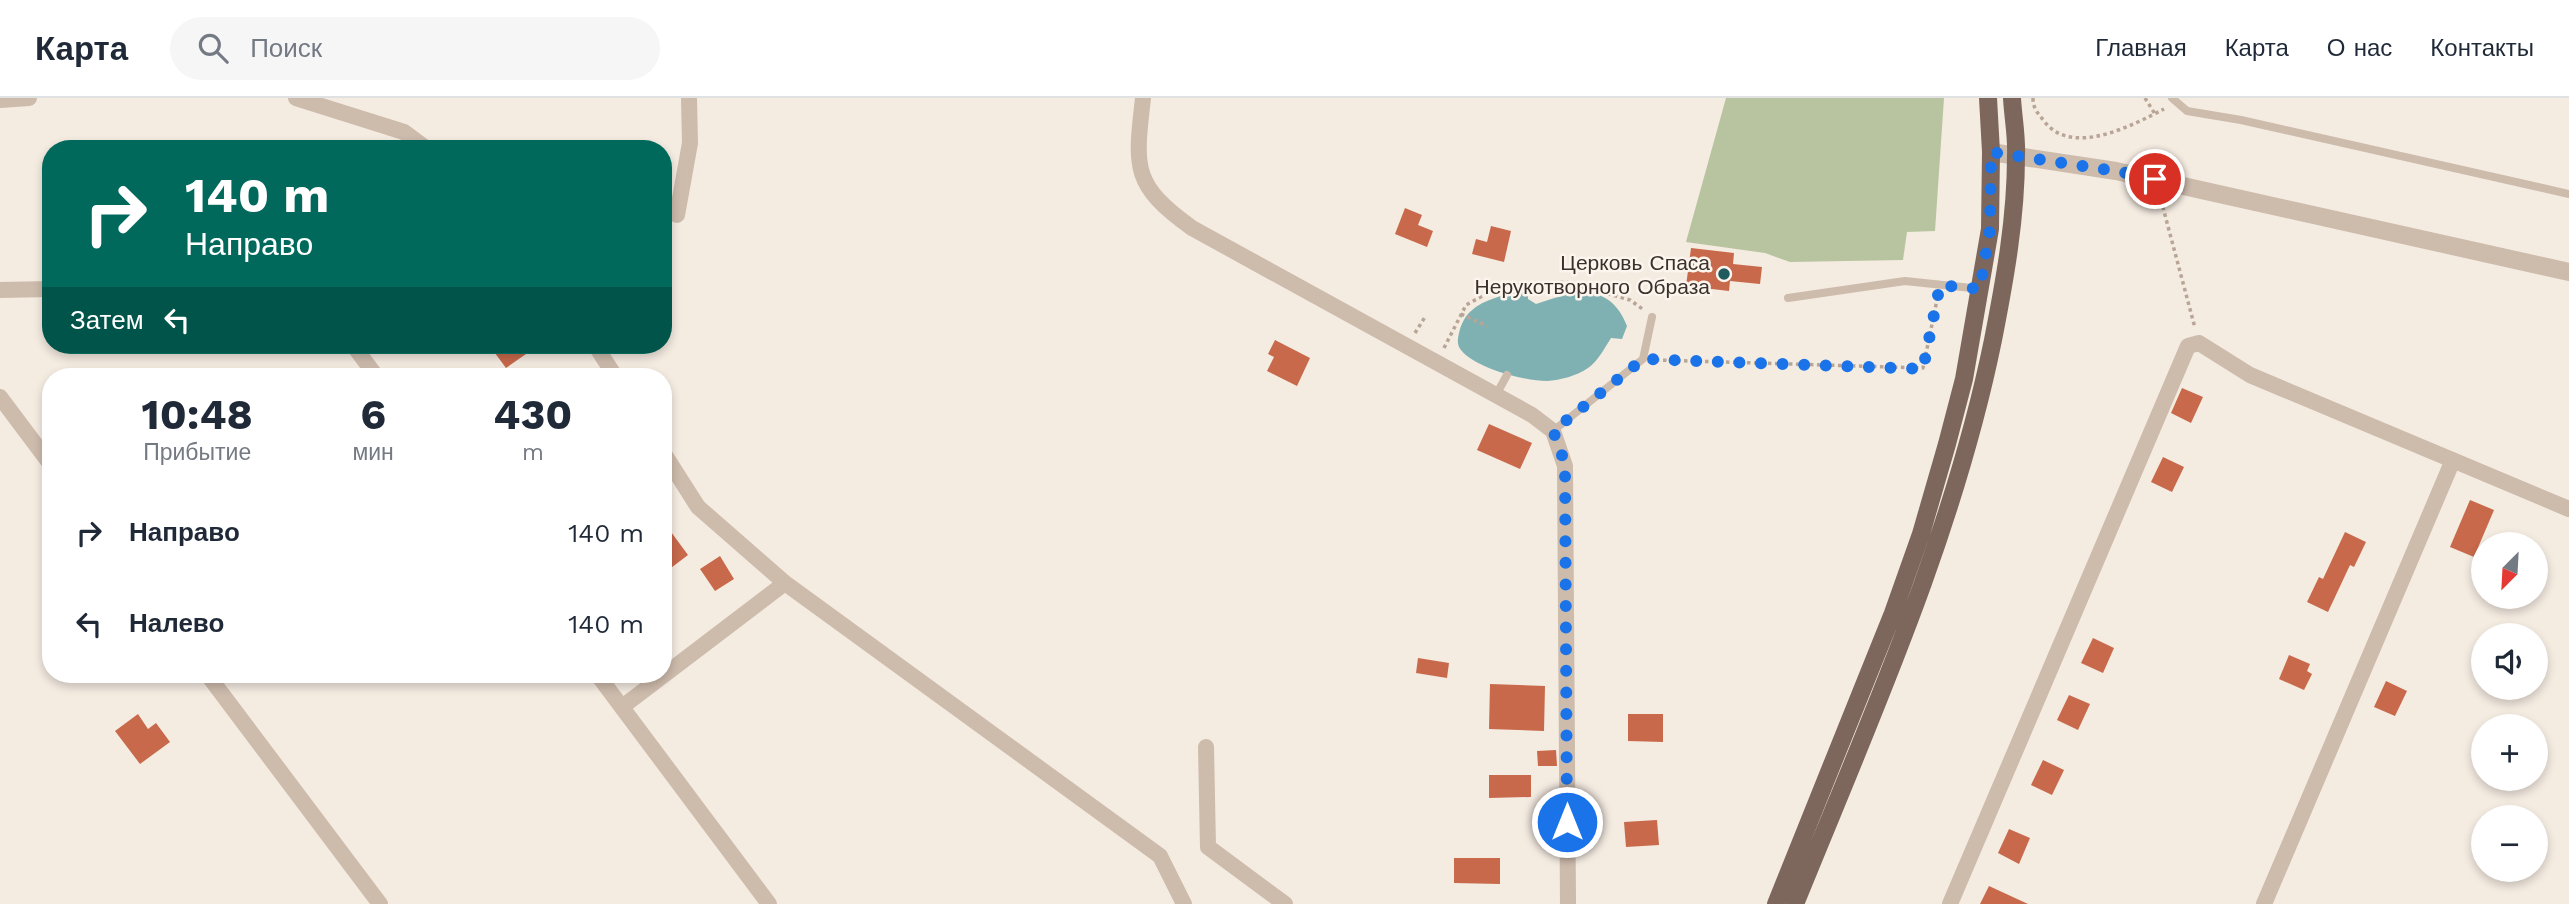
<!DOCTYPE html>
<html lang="ru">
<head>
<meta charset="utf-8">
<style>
  body { margin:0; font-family:"Work Sans",sans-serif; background:#f6f6f7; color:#1f2937; height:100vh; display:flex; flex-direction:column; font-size:26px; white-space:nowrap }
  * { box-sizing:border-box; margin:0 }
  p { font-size:23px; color:#747a83 }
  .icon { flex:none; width:38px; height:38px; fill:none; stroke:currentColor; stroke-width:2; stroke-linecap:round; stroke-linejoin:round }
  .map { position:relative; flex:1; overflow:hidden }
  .details { position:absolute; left:42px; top:270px; width:630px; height:315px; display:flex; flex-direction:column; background:#fff; border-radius:28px; box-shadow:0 4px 10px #0003 }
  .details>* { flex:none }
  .guide { position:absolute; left:42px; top:42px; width:630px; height:214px; border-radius:28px; box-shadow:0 4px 10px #0003; background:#00695c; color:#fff; overflow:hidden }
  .needle { width:46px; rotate:204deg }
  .tools { position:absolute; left:2471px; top:434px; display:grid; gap:14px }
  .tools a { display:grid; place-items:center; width:77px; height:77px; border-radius:50%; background:#fff; box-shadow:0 4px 10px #0003; font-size:35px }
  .pin { position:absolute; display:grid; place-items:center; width:60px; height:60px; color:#fff; margin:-30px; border:4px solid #fff; border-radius:50%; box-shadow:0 2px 7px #0007 }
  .me { position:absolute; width:77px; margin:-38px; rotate:0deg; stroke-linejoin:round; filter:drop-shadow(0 0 5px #0008) }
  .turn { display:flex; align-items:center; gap:24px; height:147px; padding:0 28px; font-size:32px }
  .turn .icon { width:91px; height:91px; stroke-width:2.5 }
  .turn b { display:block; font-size:49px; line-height:60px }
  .then { display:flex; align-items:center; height:66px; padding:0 28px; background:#0003; gap:14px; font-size:26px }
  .eta { display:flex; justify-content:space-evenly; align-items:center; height:119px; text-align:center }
  .eta b { font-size:42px; font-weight:700; line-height:49px }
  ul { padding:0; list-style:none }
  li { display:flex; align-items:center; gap:21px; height:91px; padding:0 28px }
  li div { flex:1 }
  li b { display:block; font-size:26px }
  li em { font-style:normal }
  header { display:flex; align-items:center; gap:42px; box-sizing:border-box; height:98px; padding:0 35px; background:#fff; border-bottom:2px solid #e0e1e3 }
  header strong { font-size:33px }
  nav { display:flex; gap:38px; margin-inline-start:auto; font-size:24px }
  .search { width:490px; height:63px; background:#f6f6f7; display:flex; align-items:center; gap:18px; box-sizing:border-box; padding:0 24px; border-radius:38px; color:#747a83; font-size:26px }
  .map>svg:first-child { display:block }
  .green { fill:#b8c4a0 }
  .water { fill:#7fb0b2 }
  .building { fill:#c8694b }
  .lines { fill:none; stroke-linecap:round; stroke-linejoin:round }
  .path { stroke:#b9a596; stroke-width:3.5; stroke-dasharray:3.5 3.5; stroke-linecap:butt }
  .service { stroke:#cdbbac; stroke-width:8 }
  .minor { stroke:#cdbbac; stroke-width:16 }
  .tertiary { stroke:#cdbbac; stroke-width:18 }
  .primary { stroke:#7d675c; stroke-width:18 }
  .route { stroke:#1a73e8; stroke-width:12; stroke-dasharray:0 21.6 }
  .poi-dot { fill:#1f5a5e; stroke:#fbf5ee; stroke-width:2.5 }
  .labels { text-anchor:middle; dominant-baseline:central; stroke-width:5; stroke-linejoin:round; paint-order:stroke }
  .poi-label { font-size:21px; fill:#3b302b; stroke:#fbf5ee; text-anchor:end }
</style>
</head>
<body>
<header>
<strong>Карта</strong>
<div class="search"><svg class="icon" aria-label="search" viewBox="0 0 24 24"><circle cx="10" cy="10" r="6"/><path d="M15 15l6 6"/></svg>Поиск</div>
<nav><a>Главная</a><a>Карта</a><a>О нас</a><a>Контакты</a></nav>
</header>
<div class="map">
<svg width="2569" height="806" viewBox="0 0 2569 806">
  <rect width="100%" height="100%" fill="#f4ebe1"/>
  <path class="green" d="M1726 0H1944L1935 133 1907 134 1903 162 1790 164 1765 155 1686 144Z"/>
  <path class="water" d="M1521 192H1528V201L1536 206C1572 194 1609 182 1627 228L1622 241 1611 240C1604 251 1598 263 1588 270 1577 278 1560 282 1547 283 1524 283 1475 270 1461 252 1456 246 1458 239 1460 231 1462 225 1466 217 1471 213 1484 201 1505 197 1521 192Z"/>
  <path class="building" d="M1405 110 1422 117 1418 127 1433 133 1427 149 1395 136Z
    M1491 128 1511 133 1504 164 1472 156 1476 141 1487 144Z
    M1691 150 1734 155 1733 166 1762 169 1760 186 1730 183 1729 193 1686 188Z
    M1275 242 1310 260 1297 288 1267 273 1274 259 1268 256Z
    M489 247H539L506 270Z
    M2182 290 2203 299 2191 325 2171 315Z
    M1489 326 1532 345 1520 371 1477 352Z
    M2163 359 2184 369 2172 394 2151 384Z
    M2470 402 2494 412 2474 459 2450 449Z
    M663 423 688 457 663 476Z
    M2345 434 2366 444 2354 469 2350 467 2328 514 2307 504 2319 479 2323 481Z
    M720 458 734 481 715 493 700 471Z
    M2093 540 2114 550 2103 575 2081 565Z
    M2289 557 2310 566 2307 573 2312 576 2304 592 2279 581Z
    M1418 560 1449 565 1447 580 1416 575Z
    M2386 583 2407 593 2395 618 2374 609Z
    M1490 586 1545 588 1544 633 1489 631Z
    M2069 597 2090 606 2078 632 2057 622Z
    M138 616 148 631 156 625 170 644 140 666 115 633Z
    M1628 616H1663V644L1628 643Z
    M1556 652 1557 668H1538L1537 653Z
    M2043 662 2064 672 2052 697 2031 687Z
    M1489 677H1531V699L1489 700Z
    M1657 722 1659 747 1626 749 1624 724Z
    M2009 731 2030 740 2019 766 1998 755Z
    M1454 760H1500V786L1454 785Z
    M1989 788 2028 806H1980Z"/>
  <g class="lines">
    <path class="path" d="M2033 0C2033 11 2038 15 2044 23 2072 60 2133 27 2164 11
      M2145 0 2155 16
      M2161 102 2195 230
      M1461 216 1487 228
      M1415 235 1425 219
      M1444 250 1466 207 1501 188 1566 184 1630 202 1644 212
      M1656 262 1923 270 1938 197"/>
    <path class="service" d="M2172 0 2187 13 2241 22 2569 96
      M1788 200 1905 183 1981 191
      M1496 297 1507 277
      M1553 333 1643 261 1652 219"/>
    <path class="minor" d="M296 0 404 34 427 51
      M1143 0C1135 70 1132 87 1192 130L1532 317 1553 333 1565 368 1568 806
      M0 2 29 0
      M677 117 690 45 689 0
      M0 192 51 191
      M353 247 376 278
      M595 247 615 278
      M0 299 51 367
      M663 354 698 409 785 485
      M207 576 380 806
      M597 576 769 806
      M622 609 785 485 1160 758 1184 806
      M1206 649 1208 749 1285 806
      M1950 806 2188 248 2199 245 2250 277 2569 411
      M2264 806 2453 362"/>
    <path class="tertiary" d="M1991 54 2116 73 2569 174"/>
    <path class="primary" d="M1776 806 1893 515 1921 436 1947 346 1964 281 1990 131 1991 54 1988 0
      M1795 806C1870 621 1953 438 1993 242 2005 181 2016 120 2016 58 2017 39 2013 19 2012 0"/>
  </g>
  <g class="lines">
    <path class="route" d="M1567 724 1565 368 1560 350 1553 333 1643 261 1923 271 1940 187 1980 191 1990 131 1991 54 2116 73 2155 81"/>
  </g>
  <circle class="poi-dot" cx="1724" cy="176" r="7"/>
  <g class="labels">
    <g class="poi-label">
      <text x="1710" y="164">Церковь Спаса<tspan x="1710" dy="24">Нерукотворного Образа</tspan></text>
    </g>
  </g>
</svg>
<div class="tools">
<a><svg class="needle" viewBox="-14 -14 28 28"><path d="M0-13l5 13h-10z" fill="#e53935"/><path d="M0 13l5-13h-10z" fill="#747a83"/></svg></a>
<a><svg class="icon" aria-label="sound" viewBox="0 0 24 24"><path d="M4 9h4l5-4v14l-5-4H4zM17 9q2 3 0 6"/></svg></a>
<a>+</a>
<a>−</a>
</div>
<div class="pin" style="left:2155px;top:81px;background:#d93025"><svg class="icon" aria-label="arrive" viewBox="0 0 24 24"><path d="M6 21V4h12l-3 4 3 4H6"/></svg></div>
<svg class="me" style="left:1567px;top:724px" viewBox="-20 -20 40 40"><circle r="17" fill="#1a73e8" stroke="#fff" stroke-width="3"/><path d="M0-11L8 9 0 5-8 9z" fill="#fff"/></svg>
<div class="guide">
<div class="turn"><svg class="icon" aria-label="right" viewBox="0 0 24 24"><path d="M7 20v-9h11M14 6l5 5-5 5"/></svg><div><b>140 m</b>Направо</div></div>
<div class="then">Затем<svg class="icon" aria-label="left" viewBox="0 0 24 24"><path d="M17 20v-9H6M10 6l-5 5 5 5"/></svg></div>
</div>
<section class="details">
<div class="eta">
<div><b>10:48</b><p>Прибытие</p></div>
<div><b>6</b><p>мин</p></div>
<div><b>430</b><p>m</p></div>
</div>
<ul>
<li><svg class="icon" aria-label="right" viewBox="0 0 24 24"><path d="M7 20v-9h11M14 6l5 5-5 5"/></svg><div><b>Направо</b></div><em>140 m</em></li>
<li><svg class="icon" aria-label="left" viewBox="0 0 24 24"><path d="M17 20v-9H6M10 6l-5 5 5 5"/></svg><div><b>Налево</b></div><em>140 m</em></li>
</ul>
</section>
</div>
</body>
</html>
